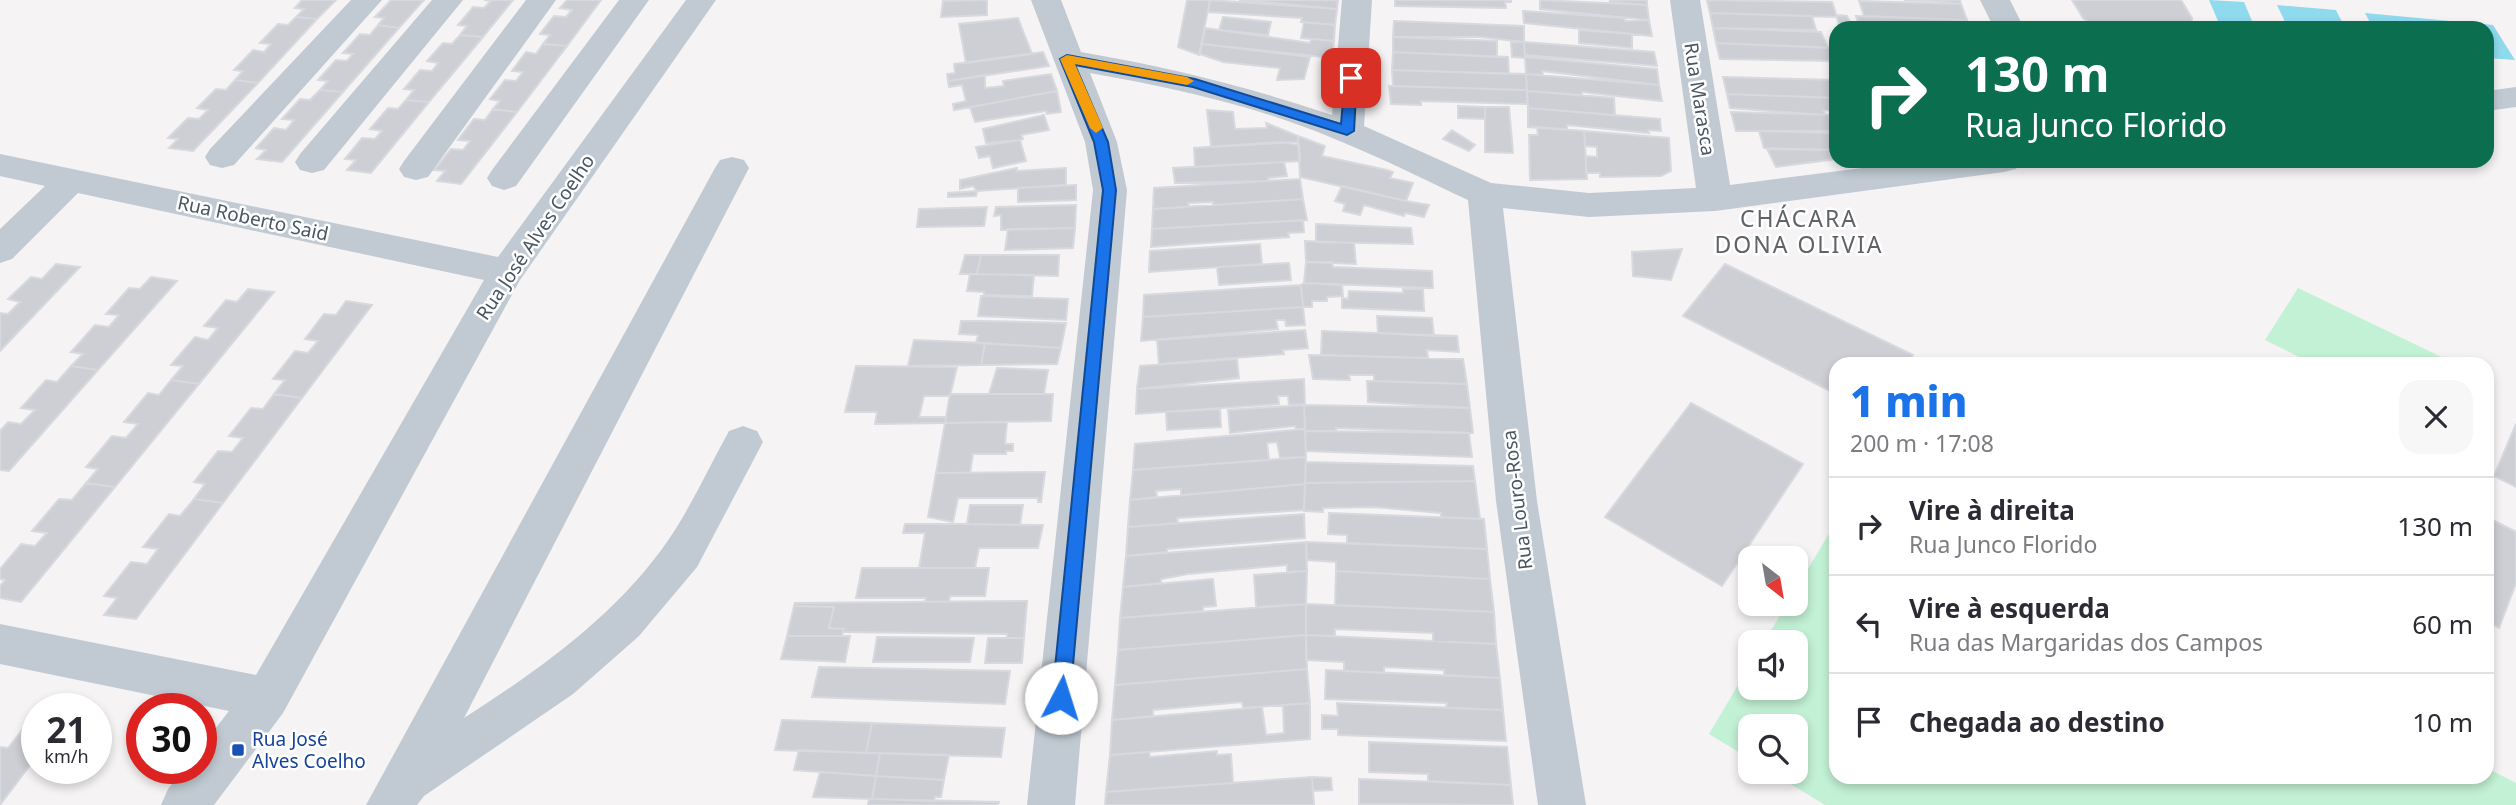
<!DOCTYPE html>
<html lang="pt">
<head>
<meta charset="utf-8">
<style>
  body { margin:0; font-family:"Noto Sans",sans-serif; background:#f7f7f7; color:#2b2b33; height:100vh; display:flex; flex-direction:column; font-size:26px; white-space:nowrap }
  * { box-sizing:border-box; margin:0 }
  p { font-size:23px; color:#7c7c81 }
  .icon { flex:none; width:38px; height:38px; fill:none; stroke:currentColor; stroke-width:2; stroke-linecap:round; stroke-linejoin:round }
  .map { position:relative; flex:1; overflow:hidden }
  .side { position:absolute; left:1829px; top:357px; width:665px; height:427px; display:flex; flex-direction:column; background:#fff; border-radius:21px; box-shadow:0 4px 10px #0003 }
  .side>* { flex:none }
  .guide { position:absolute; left:1829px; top:21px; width:665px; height:147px; border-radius:21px; box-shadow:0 4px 10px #0003; background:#0b6e4f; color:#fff; overflow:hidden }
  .needle { width:46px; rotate:149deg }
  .controls { position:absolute; left:1738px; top:546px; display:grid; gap:14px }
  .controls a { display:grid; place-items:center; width:70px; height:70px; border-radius:14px; background:#fff; box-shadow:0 4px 10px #0003; font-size:35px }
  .speed { position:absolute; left:21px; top:693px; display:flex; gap:14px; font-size:35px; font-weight:700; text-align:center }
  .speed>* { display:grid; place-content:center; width:91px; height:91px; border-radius:50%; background:#fff; box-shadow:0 4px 10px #0003; line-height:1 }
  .speed small { font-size:18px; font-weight:400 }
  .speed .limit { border:10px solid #d22; background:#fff; color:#111 }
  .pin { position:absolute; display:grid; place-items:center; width:60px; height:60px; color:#fff; margin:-30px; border-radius:14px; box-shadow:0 4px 10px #0006 }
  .me { position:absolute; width:77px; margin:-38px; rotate:5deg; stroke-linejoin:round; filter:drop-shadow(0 0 5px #0008) }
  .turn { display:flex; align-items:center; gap:24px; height:147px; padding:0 21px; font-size:32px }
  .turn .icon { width:91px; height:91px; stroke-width:2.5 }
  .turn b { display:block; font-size:49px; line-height:60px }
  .round { display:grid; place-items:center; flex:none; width:74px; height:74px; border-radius:21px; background:#f7f7f7 }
  .headline { display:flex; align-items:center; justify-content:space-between; height:119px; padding:0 21px }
  h1 { font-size:42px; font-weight:800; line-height:52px; color:#1a73e8 }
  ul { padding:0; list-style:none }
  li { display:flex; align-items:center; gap:21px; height:98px; padding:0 21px; border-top:2px solid #e1e1e2 }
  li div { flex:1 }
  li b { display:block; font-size:26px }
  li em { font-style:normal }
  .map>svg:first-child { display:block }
  .green { fill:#c3f1d5 }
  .water { fill:#90daee }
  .building { fill:#cdcfd5; stroke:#d7d9de; stroke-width:2 }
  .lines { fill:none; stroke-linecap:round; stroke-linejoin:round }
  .minor { fill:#c1cad2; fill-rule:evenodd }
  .route { fill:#1a73e8; stroke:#114b97; stroke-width:2 }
  .slow { fill:#f59e0b }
  .transit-dot { fill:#1a4fb4; stroke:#fff; stroke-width:2.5 }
  .labels { text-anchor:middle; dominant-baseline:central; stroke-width:5; stroke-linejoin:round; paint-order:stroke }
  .street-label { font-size:19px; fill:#4a5661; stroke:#fff }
  .transit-label { font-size:19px; fill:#164399; stroke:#fff; text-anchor:start }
  .quarter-label { font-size:23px; letter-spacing:2px; fill:#5f6368; stroke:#fff }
</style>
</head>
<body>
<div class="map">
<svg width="2516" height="805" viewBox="0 0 2516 805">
  <rect width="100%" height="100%" fill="#f5f3f3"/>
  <path class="green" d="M2298 288 2456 364H2313L2265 340Z
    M1836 522V777H2487V768L2516 783V805H1825L1771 772H1796V726H1750V759L1709 734 1750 665V688H1796V642H1764L1787 604H1796V589Z"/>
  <path class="water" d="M2209 0 2244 2 2255 28H2221Z
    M2277 5 2336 10 2345 28H2288Z
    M2365 13 2493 25 2515 60 2487 58V28H2373Z"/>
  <path class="building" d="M302 0H336L317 19 296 17 304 9 295 8Z
    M391 0H424L399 28 378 25 384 18 375 17Z
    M484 0H513L483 37 460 35 467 26 458 25 473 7 484 8 491 1Z
    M567 0H601L567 46 543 44 550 35 540 34 554 16 566 17 572 10 560 8Z
    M987 0V15L941 17 943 1Z
    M1187 0H1210L1199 55 1178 47Z
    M1210 0 1337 9 1335 25 1301 22 1302 18 1208 12Z
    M1239 0H1338L1337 9Z
    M1395 0H1511V2H1505L1506 8 1395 6Z
    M1540 0 1647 5 1649 20 1540 9Z
    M1610 0H1647V5L1610 2Z
    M1707 0 1832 2 1837 17 1710 13Z
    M1904 0H1960L1961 4 1937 1Z
    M2072 0H2181L2192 18 2191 27 2097 28 2083 18Z
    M1859 1 1961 4 1967 20 1864 16Z
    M1523 11 1624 18 1625 21 1649 20 1652 36 1524 23Z
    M1710 13 1812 16 1816 30 1713 28Z
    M1836 15 1847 16 1853 28H1840Z
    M1856 16 1967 20 1970 28H1860Z
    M296 17 317 19 258 83 235 80 243 71 234 70 253 50 264 52 271 44 260 43 278 24 288 25Z
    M1223 17 1271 22 1268 35 1219 30Z
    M1018 18 1032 54 966 63 959 24Z
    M1394 21 1524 26V42L1480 37H1393Z
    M1304 22 1335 25 1334 41 1301 38Z
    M378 25 399 28 343 92 320 90 328 81 318 80 336 60 347 61 353 54 343 53 360 34 370 35Z
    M1205 28 1310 43 1311 39 1334 41 1332 58 1202 44Z
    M1713 28 1821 32 1828 48 1716 43Z
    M1579 30 1632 34V48L1579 43Z
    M460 35 483 37 429 102 406 100 414 90 404 89 420 70 432 71 438 63 427 61 443 43 452 44Z
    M1393 37 1497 41V57L1393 52Z
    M1511 42H1524L1525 58 1512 57Z
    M1524 42 1654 52 1657 66 1525 55Z
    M1716 43 1836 48V64L1835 61 1720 59Z
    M543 44 567 46 517 112 493 109 500 101 490 99 505 80 516 81 523 72 512 71 526 52 536 54Z
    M1202 44 1310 57 1304 79 1277 80 1280 68 1223 62 1200 54Z
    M1043 52 1049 66 948 81 947 74 955 73 954 64Z
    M1393 52 1508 57 1509 74 1392 70Z
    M1525 57 1657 69 1659 85 1542 71 1543 75 1526 74Z
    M1392 70 1526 74 1527 90 1393 86Z
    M1051 74 1057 91 954 110 953 104 966 101 962 85 949 87 948 81 985 75V88L1004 86 1003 81Z
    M1526 74 1659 85 1662 101 1582 92V95L1527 91Z
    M1723 77 1836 80V98L1727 94Z
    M235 80 258 83 193 151 169 148 178 139 168 138 188 118 199 119 208 110 197 108 216 89 226 90Z
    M1389 86 1527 90V104L1421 101V105L1391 104Z
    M320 90 343 92 282 162 257 159 266 150 256 148 274 128 286 130 294 120 282 119 300 99 310 100Z
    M1057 91 1061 112 1047 114 1046 111 975 122 970 107Z
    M1527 91 1614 98 1615 115 1528 108Z
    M1727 94 1836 98V111L1823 110 1825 115 1730 108Z
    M406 100 429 102 371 173 347 170 356 160 345 159 362 138 375 139 382 131 370 129 388 108 398 109Z
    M1458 106 1485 107V119L1458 118Z
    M1485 107H1509L1513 153 1485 152Z
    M1528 108 1660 119 1661 131 1648 130 1649 133 1567 125V130L1528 127Z
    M493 109 517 112 461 184 437 181 445 171 434 170 451 149 463 150 470 141 458 140 474 119 485 120Z
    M1207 110 1233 112 1235 129 1267 128 1266 123 1298 136V142L1211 147Z
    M1731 112 1836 115V131H1736Z
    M1044 115 1049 130 1021 135 1023 139 1020 140 986 143 983 129Z
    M1537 127 1584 131 1587 179 1530 180 1529 135H1538Z
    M1452 130 1475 145 1469 151 1443 139Z
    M1584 131 1669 138 1671 171 1661 176 1600 177V173H1586V156L1597 157V147L1585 146Z
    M1759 131 1836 133V150L1764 148Z
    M1298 136 1325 146 1322 156 1387 170 1393 172 1390 178 1413 183 1406 201 1300 177Z
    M1020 140 1026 161 993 168 990 156 979 158 976 147Z
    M1281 142 1299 145 1300 161 1195 167 1194 148Z
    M1767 149 1836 150V159L1776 167Z
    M1284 162 1287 176 1268 178 1269 181 1175 183 1173 168Z
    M1017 168V171L1066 168V185L977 191 973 186 960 189V180Z
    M1300 179 1303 199 1213 205V202L1188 203 1189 207 1153 209 1154 188Z
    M1076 185V200L1018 202V188Z
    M1342 186 1406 201 1429 205 1424 217 1405 213 1404 216 1364 205 1360 215 1343 211 1345 204 1335 201Z
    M977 191 976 196 948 197V193Z
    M1303 199 1307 220 1152 229 1153 209Z
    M1076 205 1075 228 1001 230V215L994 216 996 207Z
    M987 207 984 226 917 227 919 209Z
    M1303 220 1304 232 1288 233 1289 237 1151 247 1152 229Z
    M1316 224 1411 228 1413 244 1316 242Z
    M1075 228 1073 248 1005 250 1008 229Z
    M1305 241 1354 243 1356 264 1306 262Z
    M1260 244 1262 264 1149 272 1150 251Z
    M1682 249 1671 280 1633 276 1632 252Z
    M965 255H981L977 274H960Z
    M981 255H1059L1058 276 977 274Z
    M1306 262H1332L1333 267 1432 271 1433 288 1304 283Z
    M1289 263 1291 280 1219 285 1217 267Z
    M56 264 80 267 0 351V313L8 314 20 302 8 299 31 277 42 279Z
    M1725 264 1913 355 1907 364H1836V394L1683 316Z
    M970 274 1034 275 1032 296 984 295V292L967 291Z
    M151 277 177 281 98 370 71 366 83 354 71 352 95 325 109 327 119 315 106 314 129 288 140 289Z
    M1304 283 1342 285 1343 296 1327 297V301H1312V307H1303L1301 285Z
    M1301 285 1303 307 1143 317 1144 295Z
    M248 289 274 292 199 384 171 380 183 366 171 365 195 337 208 340 218 328 204 326 226 300 237 302Z
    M1403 289H1423L1424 311 1342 308V298L1348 299 1349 291 1403 293Z
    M981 296 1068 299 1066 320 978 316Z
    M346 301 372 305 302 398 274 394 285 380 273 379 295 351 308 353 318 341 305 339 324 314 336 315Z
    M1303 307 1305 325 1286 326 1285 320H1276L1278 329 1141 341 1143 317Z
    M1377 316 1432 318 1434 336 1378 333Z
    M961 321H982L1066 323 1061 348 976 343 978 335 959 334Z
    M1305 330 1308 348 1283 350 1284 354 1159 364 1157 340Z
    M1322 331 1457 336 1459 352 1427 350 1428 358 1321 355Z
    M914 340 985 343 981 365 908 366Z
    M985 343 1061 348 1057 364 981 365Z
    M1309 355 1463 359 1467 384 1374 381V375H1349L1350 380 1313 379Z
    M1237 359 1239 378 1137 389 1140 366Z
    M71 366 98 370 9 471 0 470V431L8 422 21 424 35 410 21 408 46 380 57 382Z
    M856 366 957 367 950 396H924L919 417H946L945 423 875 424 877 412H845Z
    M997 368 1048 370 1044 394H989Z
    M1304 379 1305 404 1289 405 1288 396H1278L1279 404 1136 414 1137 389Z
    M171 380 199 384 115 487 86 483 98 469 86 467 112 436 126 438 138 424 124 422 148 393 159 395Z
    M1367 381 1467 384 1470 408 1368 402Z
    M274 394 302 398 223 503 194 499 205 484 194 482 218 451 232 452 243 438 229 436 251 408 263 409Z
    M950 394H1053L1051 421 945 423Z
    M1691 403 1803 464 1722 586 1605 517Z
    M1304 405 1305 429H1296L1295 426 1230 433 1228 410Z
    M1304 405 1470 408 1473 433 1336 428V431H1305Z
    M1220 409 1221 427 1167 430 1166 412Z
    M1007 422 1005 444H1013V451H1006V454H973L970 473H936L945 423Z
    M2516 424V487L2494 476Z
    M1305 429 1306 457 1280 458 1277 442 1267 443 1269 460 1133 470 1135 444Z
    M1305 431 1469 433 1472 457 1306 451Z
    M1306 457 1305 484 1181 495V489L1156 491 1157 497 1130 500 1133 470Z
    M1306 462 1473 466 1475 481 1305 483Z
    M1045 472 1041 502H1038V498H958L953 522 928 517 936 473Z
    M1475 481 1480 519 1441 517V513L1374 507 1323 508V512L1304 511 1305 483Z
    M86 483 115 487 21 602 0 598V586L5 580 0 579V569L21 544 35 546 47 533 32 531 59 499 72 500Z
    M1305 484 1304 510 1177 518 1178 523 1128 527 1130 500Z
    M194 499 223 503 136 619 104 615 117 598 104 596 131 562 147 564 158 549 143 547 169 514 180 516Z
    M970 505H1023L1020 525 967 524Z
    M1329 513 1484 519 1487 549 1347 543V535L1328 534Z
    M1304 514 1305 538 1167 549V552L1126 556 1128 527Z
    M2487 517 2516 532V583L2499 628 2487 621Z
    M905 524H967L1043 525 1038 548H979L975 568H919L925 533H903Z
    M1306 542 1307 571 1287 572V565L1188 574 1161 579V583L1123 587 1126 556Z
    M1306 542 1487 549 1490 579 1336 571V562L1307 560Z
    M862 568H989L985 596H950L949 602H925L926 598H856Z
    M1307 571 1306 604 1256 607 1254 575Z
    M1336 571 1490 579 1494 612 1335 605Z
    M1213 579 1216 606 1203 607V611L1120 618 1123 587Z
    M1027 601 1024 638H1007V634L843 632 844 629 829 628 834 607 794 606 795 603Z
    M1306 604V635L1118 650 1120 618Z
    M1306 604 1494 612 1496 644 1433 641V633L1335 629V636L1306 635Z
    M794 606 834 607 829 628 844 629 842 636H787Z
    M1306 635 1307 669 1115 685 1118 650Z
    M1306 635 1496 644 1500 678 1444 675V670L1384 667V673L1344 671V662L1306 660Z
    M787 636H850L845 662 781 659Z
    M877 637 974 638 970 662H873Z
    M988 638H1024L1022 663H985Z
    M819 667 1010 671 1005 704 812 697Z
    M1307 669 1310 703 1243 708 1242 702 1153 710V716L1112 720 1115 685Z
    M1326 670 1500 678 1503 710 1446 708 1447 703 1325 699Z
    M1310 703V739L1110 755 1112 720 1262 707 1266 735 1284 733 1283 705Z
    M1337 703 1503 710 1506 741 1338 735V729H1322V715L1338 716Z
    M782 720 872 723 866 753 775 750Z
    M872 723 1005 728 1001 757 866 753Z
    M26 725 37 726V756L0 805V747L8 748Z
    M1369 742 1507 747 1511 785 1428 781V774L1369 772Z
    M799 750 866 753H880L876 776 794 770Z
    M1217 751V755L1231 754 1233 783 1106 792 1110 755 1149 752 1150 757Z
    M880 753 949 755 944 780 876 776Z
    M820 772 876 776 872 799 813 797Z
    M876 776 944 780 941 797H935L934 801 872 799Z
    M1312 777 1314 805H1105L1106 792Z
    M1312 777 1331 778 1332 790 1313 791Z
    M1359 779 1511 785 1513 805 1359 804Z
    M869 799H872L999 802 998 805H868Z"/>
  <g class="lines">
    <path class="minor" d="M351 0H382L234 165 222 168 210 165 205 157 210 149Z
      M432 0H463L324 170 312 173 300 170 295 162 300 154Z
      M526 0H556L428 177 416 180 404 177 399 169 404 161Z
      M619 0H649L516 186 504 190 492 186 487 178 492 170Z
      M686 0H716L520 280 283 713 214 805H161L168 789 184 768H201V747L229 711 0 664V624L256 675 484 280 78 193 12 259 0 263V229L45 186 0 176V154L498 257Z
      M1031 0H1061L1081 52C1168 67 1249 87 1332 115L1342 0H1372L1364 126 1491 183 1589 193 1696 188 1670 0H1700L1730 185 1917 161H2021L2016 169 2004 172 1715 211 1589 217 1503 208 1537 501 1586 805H1538L1496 501 1468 200C1425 180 1382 158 1337 140 1258 106 1174 88 1090 73L1117 142 1127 190 1075 805H1027L1093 190 1085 142Z
      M1980 0H2010L2024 28H1994Z
      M2516 87V107L2487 111V91Z
      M732 157 744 160 749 168 464 718C539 670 618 614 669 539 692 505 709 467 729 431L743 426 757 431 763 442 697 567 639 636 573 694 424 796 417 805H366L715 168 720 160Z"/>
  </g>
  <path class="route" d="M1067 55 1195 79 1341 124 1345 78 1351 74 1357 78 1354 131 1347 135 1193 87 1075 65 1108 142 1116 190 1070 698 1067 704 1061 707 1054 704 1052 698 1103 190 1094 142 1060 59Z"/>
  <path class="slow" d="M1067 55 1187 77 1194 81 1187 85 1075 64 1103 128 1096 133 1090 128 1060 59Z"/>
  <rect class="transit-dot" x="231" y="743" width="14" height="14" rx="3.5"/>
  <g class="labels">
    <g class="street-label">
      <text transform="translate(1700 99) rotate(81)">Rua Marasca</text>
      <text transform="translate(253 218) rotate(12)">Rua Roberto Said</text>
      <text transform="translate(535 237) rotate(-56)">Rua José Alves Coelho</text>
      <text transform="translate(1517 500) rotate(-97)">Rua Louro-Rosa</text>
    </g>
    <g class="transit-label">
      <text x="252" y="739">Rua José<tspan x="252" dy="22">Alves Coelho</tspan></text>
    </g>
    <g class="quarter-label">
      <text x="1799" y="218">CHÁCARA<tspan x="1799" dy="26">DONA OLIVIA</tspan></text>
    </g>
  </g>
</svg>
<div class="controls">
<a><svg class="needle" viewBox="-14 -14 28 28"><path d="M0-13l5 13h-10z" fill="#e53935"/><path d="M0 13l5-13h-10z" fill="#7c7c81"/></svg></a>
<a><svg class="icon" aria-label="sound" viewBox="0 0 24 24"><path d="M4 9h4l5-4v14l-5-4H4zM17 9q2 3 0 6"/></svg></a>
<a><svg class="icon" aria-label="search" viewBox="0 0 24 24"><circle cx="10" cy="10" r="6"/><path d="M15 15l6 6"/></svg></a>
</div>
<div class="speed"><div>21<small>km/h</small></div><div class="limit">30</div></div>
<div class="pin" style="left:1351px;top:78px;background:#d93025"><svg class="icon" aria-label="arrive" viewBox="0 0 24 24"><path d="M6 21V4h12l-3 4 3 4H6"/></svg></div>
<svg class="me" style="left:1061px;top:698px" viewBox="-20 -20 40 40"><circle r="19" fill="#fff"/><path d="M0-13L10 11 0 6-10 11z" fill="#1a73e8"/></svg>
<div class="guide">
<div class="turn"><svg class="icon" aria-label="right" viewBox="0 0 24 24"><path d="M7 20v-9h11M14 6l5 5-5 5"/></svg><div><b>130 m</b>Rua Junco Florido</div></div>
</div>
<section class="side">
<div class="headline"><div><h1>1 min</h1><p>200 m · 17:08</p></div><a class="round"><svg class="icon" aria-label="close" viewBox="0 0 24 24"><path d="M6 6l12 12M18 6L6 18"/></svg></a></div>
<ul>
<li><svg class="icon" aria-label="right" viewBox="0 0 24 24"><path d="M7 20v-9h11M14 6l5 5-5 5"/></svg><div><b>Vire à direita</b><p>Rua Junco Florido</p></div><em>130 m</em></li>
<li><svg class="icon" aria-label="left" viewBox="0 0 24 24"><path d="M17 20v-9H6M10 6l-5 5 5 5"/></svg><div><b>Vire à esquerda</b><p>Rua das Margaridas dos Campos</p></div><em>60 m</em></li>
<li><svg class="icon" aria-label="arrive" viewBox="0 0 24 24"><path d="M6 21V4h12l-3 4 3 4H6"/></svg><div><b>Chegada ao destino</b></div><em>10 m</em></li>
</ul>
</section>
</div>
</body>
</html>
